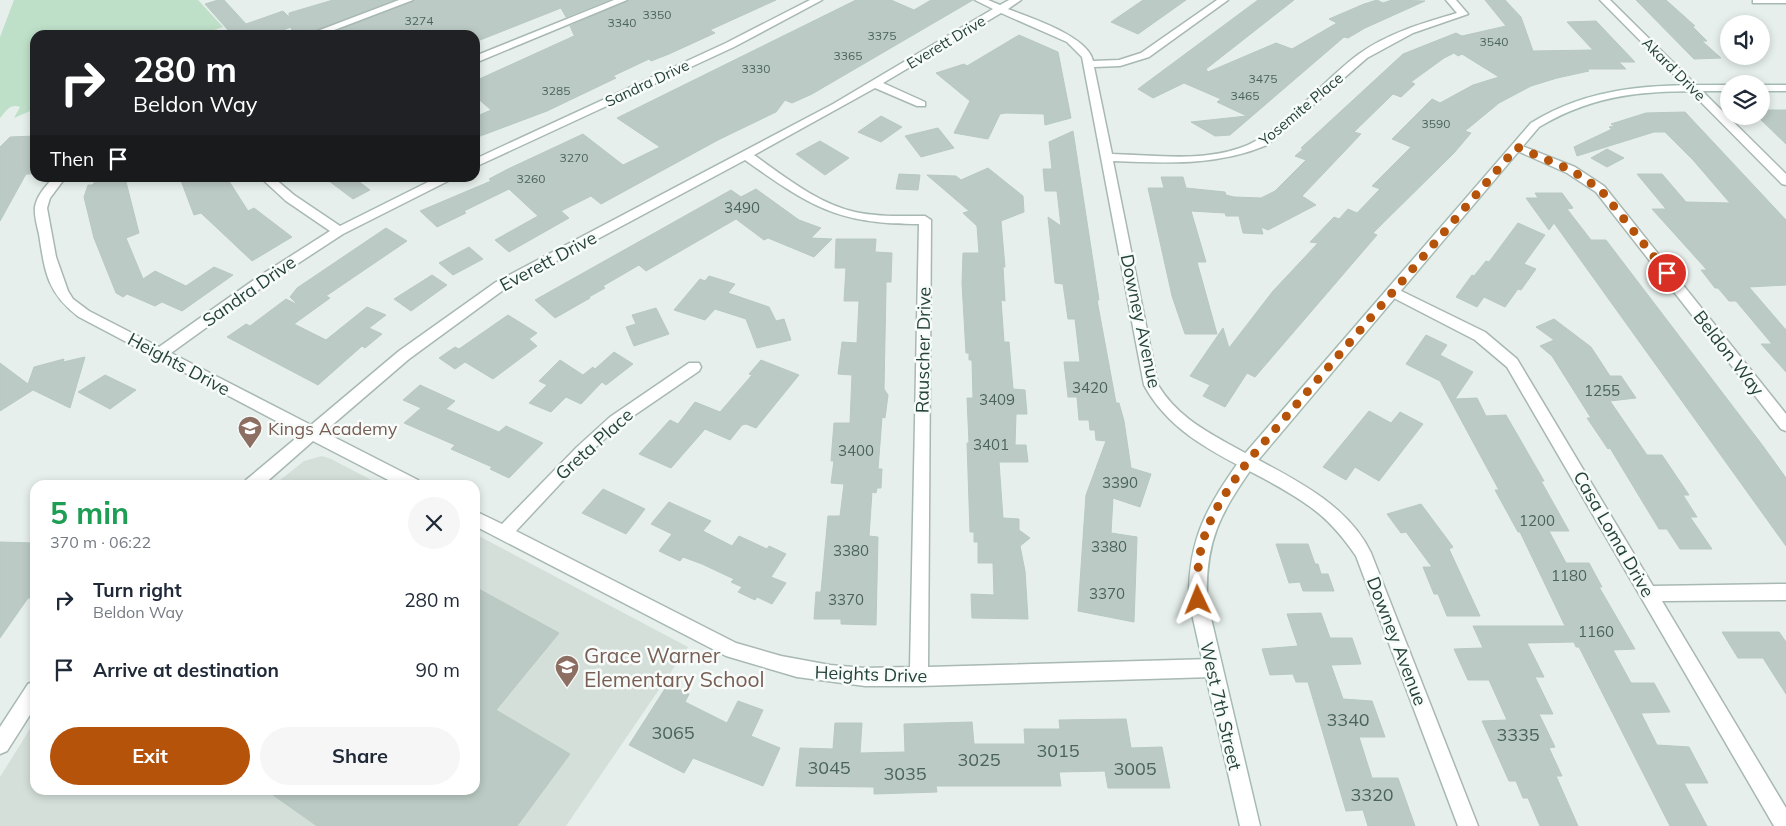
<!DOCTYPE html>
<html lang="en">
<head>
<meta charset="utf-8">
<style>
  body { margin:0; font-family:Mulish,sans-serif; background:#f6f6f7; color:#1f2937; height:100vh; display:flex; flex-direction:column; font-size:19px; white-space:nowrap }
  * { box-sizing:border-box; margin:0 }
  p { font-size:16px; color:#747a83 }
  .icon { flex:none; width:28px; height:28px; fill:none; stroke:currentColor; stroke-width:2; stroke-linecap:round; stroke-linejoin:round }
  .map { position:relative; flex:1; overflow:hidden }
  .panel { position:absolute; left:30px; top:480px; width:450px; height:315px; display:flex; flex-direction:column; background:#fff; border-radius:15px; box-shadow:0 2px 8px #0003 }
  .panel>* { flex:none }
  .hud { position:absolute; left:30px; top:30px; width:450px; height:152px; border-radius:15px; box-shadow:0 2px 8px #0003; background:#202124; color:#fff; overflow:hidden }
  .buttons { position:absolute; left:1720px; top:15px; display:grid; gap:10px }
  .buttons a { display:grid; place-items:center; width:50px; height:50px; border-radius:50%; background:#fff; box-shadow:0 2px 8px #0003; font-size:25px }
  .pin { position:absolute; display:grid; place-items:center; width:42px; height:42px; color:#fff; margin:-21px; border:2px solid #fff; border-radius:50%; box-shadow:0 1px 5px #0007 }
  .me { position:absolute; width:55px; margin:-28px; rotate:358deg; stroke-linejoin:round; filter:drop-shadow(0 0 4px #0008) }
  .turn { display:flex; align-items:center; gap:18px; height:105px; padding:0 20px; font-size:22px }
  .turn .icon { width:65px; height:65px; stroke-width:2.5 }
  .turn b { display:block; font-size:35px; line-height:42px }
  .then { display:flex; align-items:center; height:48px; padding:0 20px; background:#0003; gap:10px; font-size:19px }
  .round { display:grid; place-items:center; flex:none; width:52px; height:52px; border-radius:26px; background:#f6f6f7 }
  .summary { display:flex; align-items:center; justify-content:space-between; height:85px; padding:0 20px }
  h1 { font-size:30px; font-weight:700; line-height:38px; color:#1e9e55 }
  .primary-button { display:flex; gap:10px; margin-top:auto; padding:10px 20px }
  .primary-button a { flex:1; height:58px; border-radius:30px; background:#b45309; color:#fff; font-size:20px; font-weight:700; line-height:58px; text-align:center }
  .primary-button a+a { background:#f6f6f7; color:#1f2937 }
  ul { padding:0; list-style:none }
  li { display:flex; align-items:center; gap:15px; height:70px; padding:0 20px }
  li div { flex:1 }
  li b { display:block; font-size:19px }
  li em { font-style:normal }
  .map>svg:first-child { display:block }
  .built { fill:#d4dfda }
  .green { fill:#bfe0c8 }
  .building { fill:#bbcac4; stroke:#b8c9c2 }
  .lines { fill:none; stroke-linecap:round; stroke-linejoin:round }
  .lane-casing { stroke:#a8b8b2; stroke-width:3 }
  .street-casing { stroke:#a8b8b2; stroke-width:3 }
  .secondary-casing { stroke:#a4bbb3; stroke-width:3 }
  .lane { fill:#fff; fill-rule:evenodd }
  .street { fill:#fff; fill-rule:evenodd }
  .secondary { fill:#fff; fill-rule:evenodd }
  .route { stroke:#b45309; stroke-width:9; stroke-dasharray:0 16.2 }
  .labels { text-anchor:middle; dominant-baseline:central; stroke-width:5; stroke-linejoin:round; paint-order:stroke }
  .far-number-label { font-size:12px; fill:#4a645c }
  .far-street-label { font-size:15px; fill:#24423a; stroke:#f7fbf9 }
  .number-label { font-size:15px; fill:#4a645c }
  .street-label { font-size:18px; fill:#24423a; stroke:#f7fbf9 }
  .education-label { font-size:18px; fill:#785e54; stroke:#f7fbf9; text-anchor:start }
  .near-number-label { font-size:18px; fill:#4a645c }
  .near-education-label { font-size:21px; fill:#785e54; stroke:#f7fbf9; text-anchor:start }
</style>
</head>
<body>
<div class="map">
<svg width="1786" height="826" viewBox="0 0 1786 826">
  <rect width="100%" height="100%" fill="#e6efeb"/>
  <path class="built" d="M322 456 331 459 381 485H274L304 461Z
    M475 534 688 647 566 826H0V777L35 721V790H475Z"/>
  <path class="green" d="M14 0H198L223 27 200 35H35V109L14 118 20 107C10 103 6 111 0 118V37Z"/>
  <path class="building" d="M218 0H224L246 24 283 11 289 17V13L333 0H394L305 35H293L291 27 270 35H223L222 32 228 30 205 4Z
    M415 0H609L566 17 561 8 475 42V35H326Z
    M629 0H776L710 30 715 33 669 54 651 61 649 59 613 76 616 78 547 111 475 138V117L491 110 475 96V81L574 36 576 35H574L570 26Z
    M856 0H891L914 10 931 0H973L812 94 792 103 785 100 776 112 718 140 601 204 591 196 561 211 569 218 509 252 495 240 538 216 509 189 464 211 466 213 437 227 420 211 491 181 489 179 508 169 583 134 623 165 660 147 617 118Z
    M1143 0H1186L1138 34 1111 22Z
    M1258 0H1294L1206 69 1208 72 1276 43 1292 49 1337 23 1329 19 1364 4 1377 0 1383 3 1392 0 1425 1 1365 28 1348 38 1344 37 1230 135 1215 136 1191 122 1247 116 1217 102 1221 99 1184 83 1153 98 1138 89Z
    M1485 0H1505L1521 17 1533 51 1593 50 1567 22 1596 21 1635 62H1619L1626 69H1587L1589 71 1557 78 1531 86 1499 103 1465 131 1471 133 1454 153 1373 233 1377 235 1255 377 1247 373 1225 407 1203 396 1210 385 1190 376 1223 328 1229 348 1273 291 1318 243 1310 242 1334 217 1339 219 1348 209 1357 213 1380 189 1372 186 1411 147 1392 139 1432 99 1440 103 1473 85 1499 77 1462 54 1458 56 1454 53 1444 58 1411 82 1415 84 1401 97 1393 94 1354 132 1361 134 1302 196 1316 205 1268 230 1261 227 1263 234 1243 233 1239 216H1226L1225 213 1191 211 1206 262H1197L1217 334H1185L1172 296 1148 188H1164L1161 177H1183L1186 188 1225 192 1226 195 1234 197 1261 198 1275 191 1306 160 1295 156 1303 149 1301 148 1403 54 1456 33 1462 36 1506 26Z
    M1636 0H1666L1695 26H1692L1707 41H1702L1721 58 1694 59Z
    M1019 35 1058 52 1071 118 1045 125 1044 114 1006 113 1000 114 988 139 954 133 970 101 936 73 964 64 967 66Z
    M1761 110H1786V144L1757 116H1761Z
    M1685 112 1786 220V285L1749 287 1786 330V372L1761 344H1772L1736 301H1729L1718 288H1715L1701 270H1707L1652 209H1666L1637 174H1662L1686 202 1730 203 1693 160 1665 132H1654L1577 156 1574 147 1612 129 1609 127 1615 126 1611 124 1646 113Z
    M881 116 902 127 881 142 858 132Z
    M938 128 954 148 921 157 905 136Z
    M1073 131 1099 300H1097L1116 403H1119L1124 421 1131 468 1151 474 1140 507 1113 498 1111 533 1137 537 1134 622 1078 611 1086 495 1106 441 1096 440 1095 430H1090L1089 420H1079L1077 397H1068L1064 362H1080L1075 319H1068L1063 284 1055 283 1048 217 1061 226 1057 191H1045L1043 169H1052L1049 142Z
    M35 136V174H26L0 221V147L10 137Z
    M820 141 849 158 825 175 796 154Z
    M1607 149 1624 158 1607 167 1591 158Z
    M988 168 1023 196 1024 212 1001 221 1005 267H1003L1005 301 1001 300 1004 342H1009L1013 389 1025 390 1027 414H1016L1015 445H1026L1028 462H999L1003 518 1019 519V530L1030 538 1020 546 1025 571 1028 619 972 618 971 594 994 595 993 563H978V542H974V532H970L967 443H969L967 398H973L972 360H969V353H966L962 283 963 253H979L977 226 963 213 969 211 927 175 956 176 961 180Z
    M899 174 920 175 918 190 896 189Z
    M99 178H125L139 233 126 238 143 279 155 271 186 286 214 267 233 275 182 311 162 302 155 306 127 294 123 297 116 293 94 238 84 197 88 185H92Z
    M180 178H227L248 211 254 208 292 237 252 261 201 213 194 215Z
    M325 178H354L370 190 353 199Z
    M756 189 799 220 821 228 811 238 832 239 814 257 768 238 764 240 736 219 646 271 639 265 603 286 605 288 589 297 590 298 555 318 535 300 731 190 741 197Z
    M1535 193H1562L1573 208 1567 209 1591 240H1606L1763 446 1786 478V546L1554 223 1549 230 1526 198H1538Z
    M1518 223 1545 235 1524 264 1536 269 1521 290 1518 289 1505 307 1484 297 1477 307 1456 297 1472 275 1474 276 1486 261 1489 262Z
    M386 228 407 241 326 296 330 298 294 324 326 340 367 307 386 315 369 328 382 334 365 348 362 346 318 385 227 337 246 324 250 326 286 299 298 305 290 297 297 288Z
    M836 239H876L875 252 892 253 891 282H886V288L884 389 888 395 885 418 882 417 878 469H882L881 488H877L876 493 872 492 869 536 878 537 876 625 841 624V619H814L816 592H821L828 516H840L844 484 831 483 834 461H831L834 423H850L852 375 838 374 842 342 857 343 859 301H844L846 268H835Z
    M469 247 483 259 453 275 439 263Z
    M432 275 447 285 411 311 394 299Z
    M709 276 735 284 728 293 769 307 776 321 784 319 791 340 757 348 746 319 715 309 705 320 674 310 700 279 705 281Z
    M656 308 669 334 634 346 626 327 636 324 632 315Z
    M508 315 537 333 529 339 537 346 493 379 465 362 455 369 439 358 455 347 459 349Z
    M1554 319 1591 347 1610 376H1621L1636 398 1610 401 1647 455H1662L1689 495H1683L1697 517H1690L1712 549H1680L1667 529H1659L1610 448 1608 449 1587 418H1591L1552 356 1540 346 1554 340 1536 327Z
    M1426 335 1447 345 1440 355 1473 372 1455 399 1477 398 1486 416 1506 415 1544 481H1541L1569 531H1549L1566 563H1589L1602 587H1599L1635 649 1613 650 1631 683H1654L1670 712 1641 713 1657 745 1689 747 1708 783H1684L1707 826H1670L1579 647H1576L1574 642 1527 643 1544 677H1535L1553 714H1539L1555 747 1549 748 1562 776H1556L1578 826H1540L1528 798H1523L1516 781H1509L1482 721 1507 720 1489 680H1468L1454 649 1483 648 1473 626H1565L1520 532H1518L1495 490H1499L1440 381 1406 364Z
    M614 352 633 364 606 385 602 382 581 404 566 397 551 412 529 403 547 385 539 381 560 360 583 375 593 367 595 369Z
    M85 357 70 408 33 390 0 411V363L28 384 34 367 64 359 63 362Z
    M761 360 799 375 756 428 746 424 742 425 730 440 705 429 671 468 639 454 670 420 678 424 695 402 720 412 752 375 749 374Z
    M105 375 136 390 110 409 78 392Z
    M420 385 455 401 446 409 499 432 506 426 543 443 509 478 490 469 492 467 451 449 455 445 404 423 421 408 403 400Z
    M1369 411 1391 423 1400 412 1423 424 1379 481 1355 467 1346 480 1323 467Z
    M603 489 645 509 626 534 582 513Z
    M669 502 711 521 703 531 732 546 739 536 767 549 769 546 786 554 771 577 786 583 772 604 757 597 755 600 738 592 742 587 731 582 734 579 702 564 683 557 680 561 659 551 672 534 651 524Z
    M1421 504 1453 547 1449 549 1480 616H1447L1438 594H1434L1423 567H1432L1406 532 1401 533 1387 514Z
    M0 542 35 543V598H28L0 638Z
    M1276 544H1308L1315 564H1318L1321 574H1328L1334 591H1303L1300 582 1289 583Z
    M475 587 559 633 496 710 570 754 517 826H317L266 790H475Z
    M1321 613 1330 638H1352L1361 664 1331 665 1343 699 1372 701 1385 737H1359L1372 778H1398L1415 826H1368L1363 810 1346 811 1308 682H1296L1293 674 1270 675 1262 649 1298 646 1287 614Z
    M1722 632H1779L1786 642V694L1763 658H1738Z
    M668 684 689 694 685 702 727 723 738 701 763 710 751 736 780 748 763 786 693 758 684 773 629 745Z
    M1126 719 1131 748 1162 747 1170 788H1108L1105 771 1059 772 1061 786H936L937 792 874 794V787L796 786 800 748 833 749 835 723H862L860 753 905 752 904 724 972 722 974 744H1025L1024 729H1060L1059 720Z"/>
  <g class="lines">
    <defs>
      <path id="lane" d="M1753 0H1786V3H1753Z"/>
      <path id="street" d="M399 0H413L321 35H307Z
        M614 0H627L475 63V56Z
        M810 0H822L734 47 475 167V159L726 43Z
        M975 0H988L1000 5 1009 0H1021L1008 9C1030 18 1088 36 1093 61L1119 60 1141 53 1217 0H1228L1149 57 1120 66 1094 67 1112 154C1154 155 1200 162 1240 148 1280 135 1324 79 1359 54 1388 33 1423 23 1457 13L1446 0H1456L1468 14 1413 33 1367 58 1267 145C1217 166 1167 163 1113 161L1158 385C1175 413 1200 428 1227 443 1278 472 1345 498 1371 553L1478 826H1458L1356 556C1343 537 1328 519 1309 506 1253 465 1179 450 1144 385L1082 57 1067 42 1001 13 883 83 925 102V106H917L875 88 754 155C785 177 817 203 855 212 878 217 902 216 925 216L931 220 928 667 1212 659 1218 662 1221 668 1218 674 1212 677 919 686H865L797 677 726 656 475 526V511L502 524 577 447 610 417 689 363H699L701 367 699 371 620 425 587 455 516 531 736 643 781 656 830 665 865 668 910 667 919 224C837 224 810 206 745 160L506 288 409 359 324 432 418 480 420 485H398L313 441 263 485H244L246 480 301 434 79 317C47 293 45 272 39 234 37 225 34 215 35 207 37 195 46 186 53 178H65L50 198 47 208 56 257 68 291 73 299 89 311 159 347 258 277 330 231 286 201 261 178H274L294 195 340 226 436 178H450L448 181 343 234 268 283 171 353 311 425 399 351 496 282 833 104 993 9Z
        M1600 0H1610L1786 174V185L1782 184Z
        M1517 144 1575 167 1604 186 1786 414V431L1781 429 1596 192 1567 173 1513 149 1511 147Z
        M1393 287 1485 332 1517 359 1653 586 1786 584V600L1662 601 1786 808V826H1774L1507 367 1475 340 1388 295 1386 292Z
        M35 681V707L7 751 0 754V727L28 684Z"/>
      <path id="secondary" d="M1729 85V91C1658 91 1602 89 1539 127L1254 465C1220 514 1205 540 1207 601L1260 826H1240L1189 601C1188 538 1207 507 1242 457L1531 123C1594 84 1657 85 1729 85Z
        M1761 85H1786V91H1761Z"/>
    </defs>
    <use href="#lane" class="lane-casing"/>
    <use href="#street" class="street-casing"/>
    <use href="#secondary" class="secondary-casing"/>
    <use href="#lane" class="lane"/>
    <use href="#street" class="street"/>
    <use href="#secondary" class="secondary"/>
  </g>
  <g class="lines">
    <path class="route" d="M1198 600C1194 538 1213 510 1248 461L1517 147 1571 170 1600 189 1667 273"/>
  </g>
  <defs>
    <symbol id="school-pin" viewBox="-11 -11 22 30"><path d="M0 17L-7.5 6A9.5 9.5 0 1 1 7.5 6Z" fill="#8d6e63" stroke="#f7fbf9"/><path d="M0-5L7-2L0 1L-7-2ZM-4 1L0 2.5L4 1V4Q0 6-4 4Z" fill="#fff"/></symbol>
  </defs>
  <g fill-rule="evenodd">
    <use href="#school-pin" x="236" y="414" width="28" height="38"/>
    <use href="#school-pin" x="553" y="653" width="28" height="38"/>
  </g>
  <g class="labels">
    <g class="far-number-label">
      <text x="657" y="14">3350</text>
      <text x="419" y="20">3274</text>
      <text x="622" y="22">3340</text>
      <text x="882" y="35">3375</text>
      <text x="1494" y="41">3540</text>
      <text x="848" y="55">3365</text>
      <text x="756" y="68">3330</text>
      <text x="1263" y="78">3475</text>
      <text x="556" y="90">3285</text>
      <text x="1245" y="95">3465</text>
      <text x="1436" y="123">3590</text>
      <text x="574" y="157">3270</text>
      <text x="531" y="178">3260</text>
    </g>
    <g class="far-street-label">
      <text transform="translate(946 42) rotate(-31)">Everett Drive</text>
      <text transform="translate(1674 69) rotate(45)">Akard Drive</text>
      <text transform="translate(647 83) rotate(-25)">Sandra Drive</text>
      <text transform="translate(1301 109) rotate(-40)">Yosemite Place</text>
    </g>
    <g class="number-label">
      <text x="742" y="207">3490</text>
      <text x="1090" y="387">3420</text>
      <text x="1602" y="390">1255</text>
      <text x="997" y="399">3409</text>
      <text x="991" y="444">3401</text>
      <text x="856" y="450">3400</text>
      <text x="1120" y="482">3390</text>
      <text x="1537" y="520">1200</text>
      <text x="1109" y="546">3380</text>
      <text x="851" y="550">3380</text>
      <text x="1569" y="575">1180</text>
      <text x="1107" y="593">3370</text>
      <text x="846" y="599">3370</text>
      <text x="1596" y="631">1160</text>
    </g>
    <g class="street-label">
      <text transform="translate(548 261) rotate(-28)">Everett Drive</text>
      <text transform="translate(249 291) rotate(-35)">Sandra Drive</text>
      <text transform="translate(1141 321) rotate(78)">Downey Avenue</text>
      <text transform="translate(923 350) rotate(-89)">Rauscher Drive</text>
      <text transform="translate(1729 353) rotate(52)">Beldon Way</text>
      <text transform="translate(179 364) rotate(28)">Heights Drive</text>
      <text transform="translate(594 444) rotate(-42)">Greta Place</text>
      <text transform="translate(1614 534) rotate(60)">Casa Loma Drive</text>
      <text transform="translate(1397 641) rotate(69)">Downey Avenue</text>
      <text transform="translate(871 674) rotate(2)">Heights Drive</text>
      <text transform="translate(1221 706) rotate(77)">West 7th Street</text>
    </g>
    <g class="education-label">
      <text x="268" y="428">Kings Academy</text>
    </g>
    <g class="near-number-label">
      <text x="1348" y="719">3340</text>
      <text x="673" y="732">3065</text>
      <text x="1518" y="734">3335</text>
      <text x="1058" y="750">3015</text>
      <text x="979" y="759">3025</text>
      <text x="829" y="767">3045</text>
      <text x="1135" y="768">3005</text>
      <text x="905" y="773">3035</text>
      <text x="1372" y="794">3320</text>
    </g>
    <g class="near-education-label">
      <text x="584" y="655">Grace Warner<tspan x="584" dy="24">Elementary School</tspan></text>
    </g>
  </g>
</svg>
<div class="buttons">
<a><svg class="icon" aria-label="sound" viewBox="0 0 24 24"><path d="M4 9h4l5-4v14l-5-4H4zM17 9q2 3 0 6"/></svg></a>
<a><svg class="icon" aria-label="layers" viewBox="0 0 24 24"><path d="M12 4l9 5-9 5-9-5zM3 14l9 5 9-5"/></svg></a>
</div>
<div class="pin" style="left:1667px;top:273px;background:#d93025"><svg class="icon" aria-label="arrive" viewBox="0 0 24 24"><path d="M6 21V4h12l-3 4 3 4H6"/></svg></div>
<svg class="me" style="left:1198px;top:600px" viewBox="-20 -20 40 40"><path d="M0-17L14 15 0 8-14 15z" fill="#b45309" stroke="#fff" stroke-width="4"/></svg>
<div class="hud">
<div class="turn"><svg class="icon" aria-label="right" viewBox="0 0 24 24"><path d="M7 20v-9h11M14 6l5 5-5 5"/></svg><div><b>280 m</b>Beldon Way</div></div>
<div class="then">Then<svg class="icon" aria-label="arrive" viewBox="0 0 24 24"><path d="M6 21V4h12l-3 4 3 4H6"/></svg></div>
</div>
<section class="panel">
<div class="summary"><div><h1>5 min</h1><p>370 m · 06:22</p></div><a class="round"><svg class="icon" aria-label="close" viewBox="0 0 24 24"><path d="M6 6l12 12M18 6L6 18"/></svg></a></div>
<ul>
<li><svg class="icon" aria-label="right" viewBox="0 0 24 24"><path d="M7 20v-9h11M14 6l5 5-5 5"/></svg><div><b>Turn right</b><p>Beldon Way</p></div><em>280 m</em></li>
<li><svg class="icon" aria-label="arrive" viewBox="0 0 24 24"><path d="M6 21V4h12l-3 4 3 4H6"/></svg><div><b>Arrive at destination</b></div><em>90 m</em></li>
</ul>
<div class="primary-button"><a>Exit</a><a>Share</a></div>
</section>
</div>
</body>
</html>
